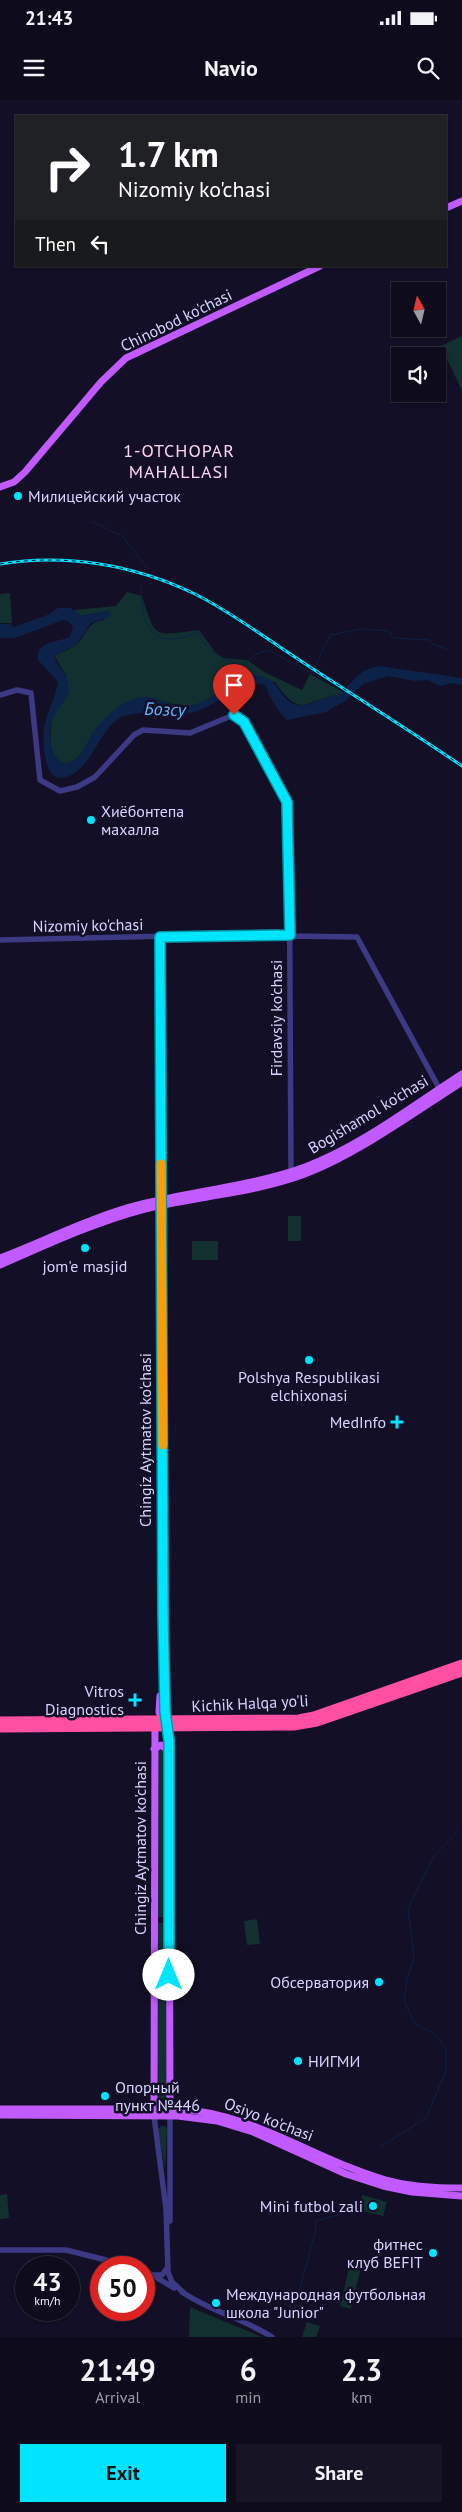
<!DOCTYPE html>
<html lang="en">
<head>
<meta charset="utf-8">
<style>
  body { margin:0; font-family:"PT Sans",sans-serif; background:#171425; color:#f1f3f6; height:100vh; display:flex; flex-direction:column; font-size:19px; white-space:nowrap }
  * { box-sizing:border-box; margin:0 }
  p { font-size:16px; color:#9b9ba3 }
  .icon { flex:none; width:28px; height:28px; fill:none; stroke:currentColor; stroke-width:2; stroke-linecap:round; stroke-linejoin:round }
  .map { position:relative; height:2237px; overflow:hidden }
  .drawer { display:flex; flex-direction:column; background:#0e0b1c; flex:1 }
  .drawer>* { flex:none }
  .banner { position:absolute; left:15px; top:15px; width:432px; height:152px; border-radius:0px; box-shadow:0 1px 4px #0004,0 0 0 1px #2e2b3b; background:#202124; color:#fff; overflow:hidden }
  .needle { width:32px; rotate:352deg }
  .tools { position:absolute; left:391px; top:182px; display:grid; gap:10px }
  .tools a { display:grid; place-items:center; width:55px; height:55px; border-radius:0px; background:#0e0b1c; box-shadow:0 1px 4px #0004,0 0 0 1px #2e2b3b; font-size:25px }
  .speed { position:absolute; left:15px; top:2156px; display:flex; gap:10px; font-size:25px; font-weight:700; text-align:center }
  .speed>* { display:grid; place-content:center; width:65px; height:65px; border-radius:50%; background:#0e0b1c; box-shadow:0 1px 4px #0004,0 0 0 1px #2e2b3b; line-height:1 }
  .speed small { font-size:12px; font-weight:400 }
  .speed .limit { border:8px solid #d22; background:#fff; color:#111 }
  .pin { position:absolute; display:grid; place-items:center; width:42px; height:42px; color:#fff; margin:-51px -21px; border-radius:50% 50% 50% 0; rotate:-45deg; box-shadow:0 0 5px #0007 }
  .pin .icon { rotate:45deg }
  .me { position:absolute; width:55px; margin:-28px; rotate:0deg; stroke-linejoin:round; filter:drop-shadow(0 0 4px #0008) }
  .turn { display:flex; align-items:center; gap:18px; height:105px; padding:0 20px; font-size:22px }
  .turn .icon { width:65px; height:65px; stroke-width:2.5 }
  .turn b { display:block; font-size:35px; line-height:42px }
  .then { display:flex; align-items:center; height:48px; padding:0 20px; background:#0003; gap:10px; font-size:19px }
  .eta { display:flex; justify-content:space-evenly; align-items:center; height:85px; text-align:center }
  .eta b { font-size:30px; font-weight:700; line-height:35px }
  .action { display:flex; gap:10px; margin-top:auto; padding:10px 20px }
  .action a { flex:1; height:58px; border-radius:0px; background:#00e5ff; color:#111; font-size:20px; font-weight:700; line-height:58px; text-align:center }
  .action a+a { background:#171425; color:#f1f3f6 }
  .status { display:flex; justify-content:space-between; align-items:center; height:35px; padding:0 25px; background:#0e0b1c; direction:ltr }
  .status svg { height:14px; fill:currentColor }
  header { display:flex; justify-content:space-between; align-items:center; height:65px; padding:0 20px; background:#0e0b1c; font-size:22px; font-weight:700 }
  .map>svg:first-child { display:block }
  .green { fill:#12302f }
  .water { fill:#0c2248 }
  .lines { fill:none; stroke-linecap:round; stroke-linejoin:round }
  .stream { stroke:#0c2248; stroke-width:1 }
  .minor { stroke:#3d3a85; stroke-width:5.5 }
  .major { stroke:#c25bff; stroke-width:7 }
  .highway { stroke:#ff4fa3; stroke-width:9 }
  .rail-casing { stroke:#00e5ff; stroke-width:3 }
  .rail { stroke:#130f26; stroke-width:1; stroke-dasharray:4; stroke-linecap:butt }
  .route-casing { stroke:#0095a6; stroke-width:12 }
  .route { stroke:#00e5ff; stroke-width:9 }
  .slow { stroke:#f59e0b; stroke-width:9 }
  .poi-dot { fill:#00e5ff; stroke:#130f26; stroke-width:2 }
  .labels { text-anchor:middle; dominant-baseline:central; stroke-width:5; stroke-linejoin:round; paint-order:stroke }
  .street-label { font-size:16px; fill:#d9d4ff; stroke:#130f26 }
  .poi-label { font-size:16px; fill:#d9d4ff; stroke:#130f26; text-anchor:start }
  .neighbourhood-label { font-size:18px; letter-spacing:1px; fill:#ffd6f0; stroke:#130f26 }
  .water-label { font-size:18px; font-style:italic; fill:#62b6ff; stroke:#130f26 }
</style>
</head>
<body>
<div class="status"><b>21:43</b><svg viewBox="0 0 49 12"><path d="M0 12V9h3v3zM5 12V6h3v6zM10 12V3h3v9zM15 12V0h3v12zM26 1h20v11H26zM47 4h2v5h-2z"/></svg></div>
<header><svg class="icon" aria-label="menu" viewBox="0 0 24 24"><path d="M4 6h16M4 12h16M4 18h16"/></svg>Navio<svg class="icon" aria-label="search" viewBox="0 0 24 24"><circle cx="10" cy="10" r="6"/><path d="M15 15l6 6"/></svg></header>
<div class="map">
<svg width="462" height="2237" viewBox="0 0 462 2237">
  <rect width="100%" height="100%" fill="#130f26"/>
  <path class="green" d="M462 236V291L441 246Z
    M127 492 142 496C156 542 155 535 199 530L215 552 223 558 247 560 266 573 302 590 310 574 343 592 341 595C303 599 302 621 275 582L240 578C227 588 202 607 186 606 166 606 149 591 130 601 118 606 102 620 95 631 86 643 82 661 65 664 35 650 59 599 66 576L54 555C63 552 72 549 79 542 88 531 88 522 104 520L109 511 81 516 73 510 116 506Z
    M10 493 12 523H0V494Z
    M288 1116H301V1141H288Z
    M192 1141H218V1160H192Z
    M161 1648 166 1651 165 1817H157L158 1649Z
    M257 1819 260 1844 247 1845 244 1821Z
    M157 1823H165L167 1996 165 1999 157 1998 159 1861Z
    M161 2026H165L167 2029 165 2069 158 2030Z
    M7 2094 9 2118 0 2119V2095Z
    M362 2095 387 2102 383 2116 359 2110Z
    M351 2160 362 2163 351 2209 340 2206Z
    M190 2207 262 2237H189Z
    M307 2222 320 2226 316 2237H302Z"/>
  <path class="water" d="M58 508H71L81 516 109 511 111 516 91 523 76 545 54 556C58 567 68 575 69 588 69 599 59 606 54 615 46 631 49 656 65 664 83 661 86 640 96 628 105 618 117 607 129 601 150 589 167 608 187 606 210 604 238 573 256 575 281 578 278 598 294 604 311 610 324 593 341 595 351 581 362 568 379 566L462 578V585L453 583 440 586 427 580 414 581 388 576 363 584 345 601 326 612 287 620C275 608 272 601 265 585 240 578 216 608 191 613 165 619 135 604 113 623 95 640 87 678 58 678 44 673 42 641 44 628 47 612 55 598 58 582L38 560C35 541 58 542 70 537L73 527 68 521 63 520 15 538H0V524H10L14 527 50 514Z"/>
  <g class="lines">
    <path class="stream" d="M91 421 122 436 148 469
      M141 487C142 530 152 551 198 532 207 552 223 559 243 566L256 554 268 550 312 573 330 535 361 529 389 531 393 538 429 540 433 544 447 549
      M380 2047 426 2018 446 1970V1949L435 1934 414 1923 404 1900 407 1879 414 1857 408 1809 434 1756 462 1727
      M293 2213 316 2129 315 2121 341 2114"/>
    <path class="minor" d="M0 595 17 590 31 593 40 680 60 691 77 687 95 677 134 635 143 630 190 633 231 616H236L244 622 287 702 289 711 291 1072
      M160 837 161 1099
      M0 840 213 835 357 837 439 988
      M154 2016 166 2109 168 2172 172 2182 184 2193
      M170 2016V2121
      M0 2150H66L138 2168
      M144 2170 174 2188
      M152 2175H162L167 2168
      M182 2192C212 2212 244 2219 272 2237"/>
    <path class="major" d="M446 108 462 101
      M0 387 14 382 25 372 101 282 126 258 320 166
      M161 1099 164 1586 169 1651 170 2016
      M0 1158C47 1140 93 1116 142 1104 194 1091 256 1085 305 1067 361 1046 412 1006 462 974
      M0 1165C48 1144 95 1122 145 1109 198 1096 254 1093 305 1074 359 1053 413 1013 462 982
      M160 1596 159 1612 163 1622
      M154 1649 161 1645 169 1651
      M0 2009H178C254 2013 315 2060 386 2080 411 2087 437 2088 462 2088
      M154 2013 155 1624
      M0 2015 178 2016 217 2021 253 2032 346 2074 383 2086 412 2092 462 2096"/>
    <path class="highway" d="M0 1621 299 1619 314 1616 462 1564
      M0 1628 294 1626 317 1622 462 1572"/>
    <defs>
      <path id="rail" d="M0 464C66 453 135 465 195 494 235 514 272 543 310 567 361 600 412 632 462 666"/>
    </defs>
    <use href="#rail" class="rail-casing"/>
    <use href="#rail" class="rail"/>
  </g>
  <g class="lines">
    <defs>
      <path id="route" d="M169 1875V1641L165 1611 163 1514 160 837 290 835 287 702 244 622 234 615"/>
    </defs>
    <use href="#route" class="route-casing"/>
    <use href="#route" class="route"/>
    <path class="slow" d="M161 1064 163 1345"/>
  </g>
  <g class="poi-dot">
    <circle cx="18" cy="396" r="5"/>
    <circle cx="91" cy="720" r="5"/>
    <circle cx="85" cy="1148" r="5"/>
    <circle cx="309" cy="1260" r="5"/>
    <path d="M394.5 1314.5h5v5h5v5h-5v5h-5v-5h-5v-5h5z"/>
    <path d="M132.5 1592.5h5v5h5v5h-5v5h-5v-5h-5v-5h5z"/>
    <circle cx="379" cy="1882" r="5"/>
    <circle cx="298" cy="1961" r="5"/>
    <circle cx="105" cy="1996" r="5"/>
    <circle cx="373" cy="2106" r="5"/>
    <circle cx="433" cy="2153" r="5"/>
    <circle cx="216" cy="2203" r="5"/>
  </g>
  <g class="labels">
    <g class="street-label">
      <text transform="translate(176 220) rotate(-26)">Chinobod ko'chasi</text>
      <text transform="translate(88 825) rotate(-1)">Nizomiy ko'chasi</text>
      <text transform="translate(276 918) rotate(-90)">Firdavsiy ko'chasi</text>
      <text transform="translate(368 1014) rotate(-31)">Bogishamol ko'chasi</text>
      <text transform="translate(145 1340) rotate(-90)">Chingiz Aytmatov ko'chasi</text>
      <text transform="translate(250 1603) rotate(-3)">Kichik Halqa yo'li</text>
      <text transform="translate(140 1748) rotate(-90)">Chingiz Aytmatov ko'chasi</text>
      <text transform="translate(269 2019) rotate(21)">Osiyo ko'chasi</text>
    </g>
    <g class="poi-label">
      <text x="28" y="396">Милицейский участок</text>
      <text x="101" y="711">Хиёбонтепа<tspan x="101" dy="18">махалла</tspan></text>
      <text x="85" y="1166" text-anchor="middle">jom'e masjid</text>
      <text x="309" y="1277" text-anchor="middle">Polshya Respublikasi<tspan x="309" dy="18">elchixonasi</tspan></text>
      <text x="386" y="1322" text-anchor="end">MedInfo</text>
      <text x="124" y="1591" text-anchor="end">Vitros<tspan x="124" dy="18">Diagnostics</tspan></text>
      <text x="369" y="1882" text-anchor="end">Обсерватория</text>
      <text x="308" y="1961">НИГМИ</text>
      <text x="115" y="1987">Опорный<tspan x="115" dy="18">пункт №446</tspan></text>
      <text x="363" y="2106" text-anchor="end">Mini futbol zali</text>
      <text x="423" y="2144" text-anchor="end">фитнес<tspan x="423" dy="18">клуб BEFIT</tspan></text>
      <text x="226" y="2194">Международная футбольная<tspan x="226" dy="18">школа "Junior"</tspan></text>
    </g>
    <g class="neighbourhood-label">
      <text x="179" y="350">1-OTCHOPAR<tspan x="179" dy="21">MAHALLASI</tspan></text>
    </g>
    <g class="water-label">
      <text transform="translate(165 609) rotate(2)">Бозсу</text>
    </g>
  </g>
</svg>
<div class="tools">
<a><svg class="needle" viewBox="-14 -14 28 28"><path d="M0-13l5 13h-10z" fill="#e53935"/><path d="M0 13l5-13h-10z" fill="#9b9ba3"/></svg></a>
<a><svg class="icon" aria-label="sound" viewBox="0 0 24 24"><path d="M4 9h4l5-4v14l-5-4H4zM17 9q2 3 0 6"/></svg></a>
</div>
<div class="speed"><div>43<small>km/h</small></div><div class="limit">50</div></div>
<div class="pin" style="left:234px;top:615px;background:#d93025"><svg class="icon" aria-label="arrive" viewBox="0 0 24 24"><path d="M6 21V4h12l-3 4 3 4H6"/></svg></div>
<svg class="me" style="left:169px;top:1875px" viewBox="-20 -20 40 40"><circle r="19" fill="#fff"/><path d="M0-13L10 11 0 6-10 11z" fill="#00e5ff"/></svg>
<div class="banner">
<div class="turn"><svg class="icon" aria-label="right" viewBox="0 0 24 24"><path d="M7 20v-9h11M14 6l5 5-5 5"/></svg><div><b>1.7 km</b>Nizomiy ko'chasi</div></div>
<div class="then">Then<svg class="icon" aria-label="left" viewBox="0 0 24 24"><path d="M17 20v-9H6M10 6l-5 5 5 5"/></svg></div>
</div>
</div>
<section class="drawer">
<div class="eta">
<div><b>21:49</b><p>Arrival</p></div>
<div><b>6</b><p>min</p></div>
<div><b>2.3</b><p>km</p></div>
</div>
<div class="action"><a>Exit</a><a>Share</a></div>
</section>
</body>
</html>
